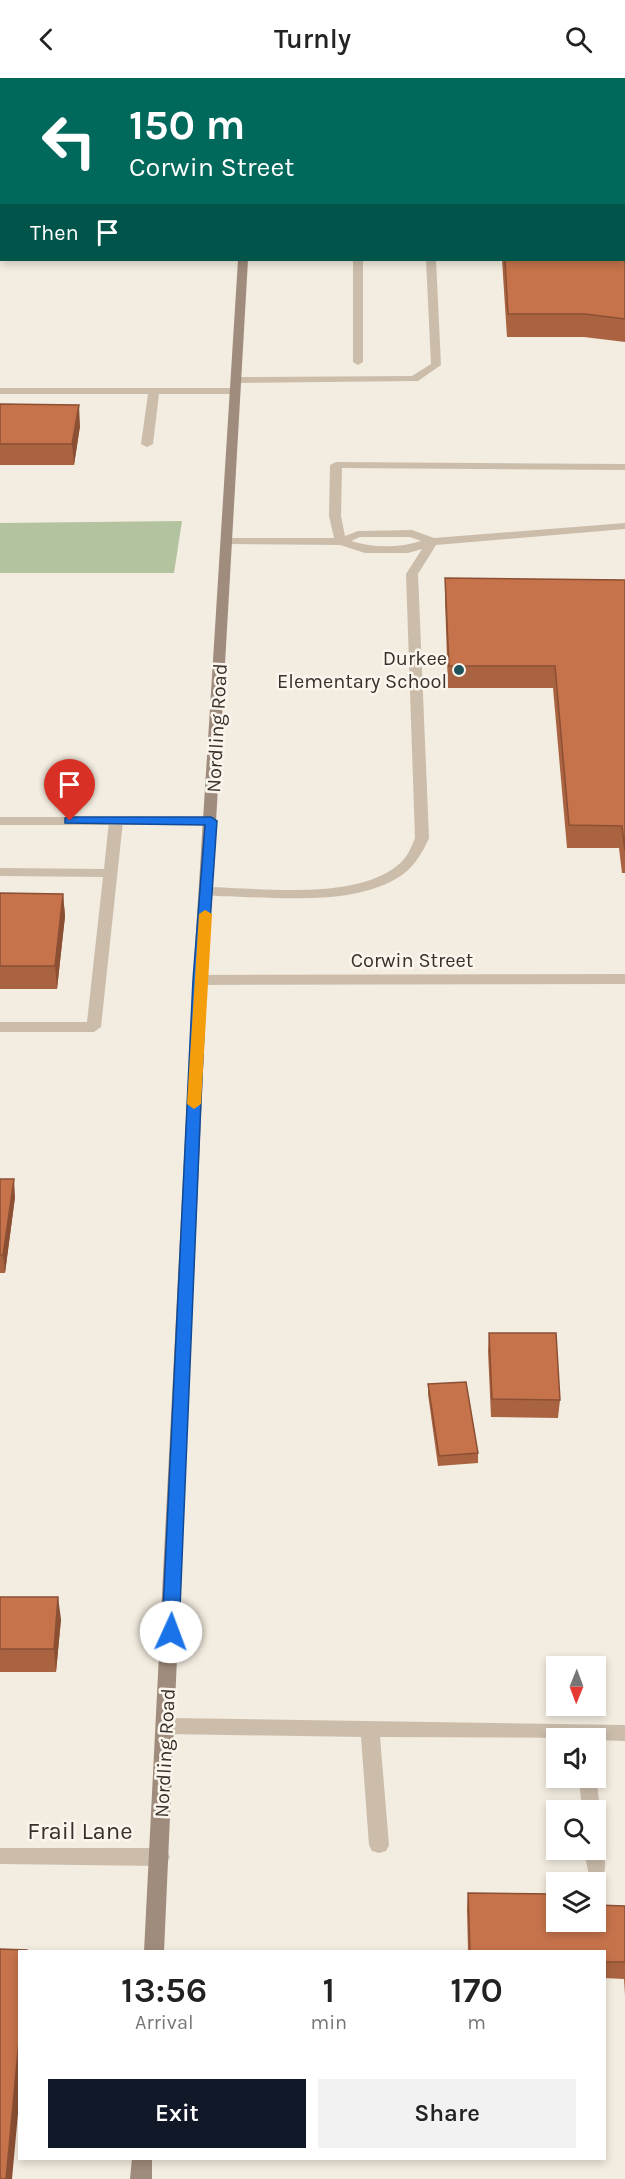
<!DOCTYPE html>
<html lang="en">
<head>
<meta charset="utf-8">
<style>
  body { margin:0; font-family:Karla,sans-serif; background:#f2f2f2; color:#222; height:100vh; display:flex; flex-direction:column; font-size:22px; white-space:nowrap }
  * { box-sizing:border-box; margin:0 }
  p { font-size:20px; color:#767676 }
  .icon { flex:none; width:33px; height:33px; fill:none; stroke:currentColor; stroke-width:2; stroke-linecap:round; stroke-linejoin:round }
  .map { position:relative; flex:1; overflow:hidden }
  .drawer { position:absolute; left:18px; top:1872px; width:588px; height:210px; display:flex; flex-direction:column; background:#fff; border-radius:0px; box-shadow:0 3px 9px #0003 }
  .drawer>* { flex:none }
  .top-card { position:absolute; left:0px; top:0px; width:626px; height:183px; box-shadow:0 3px 9px #0003; background:#00695c; color:#fff; overflow:hidden }
  .needle { width:39px; rotate:181deg }
  .fabs { position:absolute; left:546px; top:1578px; display:grid; gap:12px }
  .fabs a { display:grid; place-items:center; width:60px; height:60px; border-radius:0px; background:#fff; box-shadow:0 3px 9px #0003; font-size:30px }
  .pin { position:absolute; display:grid; place-items:center; width:51px; height:51px; color:#fff; margin:-62px -26px; border-radius:50% 50% 50% 0; rotate:-45deg; box-shadow:0 0 6px #0007 }
  .pin .icon { rotate:45deg }
  .me { position:absolute; width:66px; margin:-33px; rotate:2deg; stroke-linejoin:round; filter:drop-shadow(0 0 4px #0008) }
  .turn { display:flex; align-items:center; gap:21px; height:126px; padding:0 30px; font-size:27px }
  .turn .icon { width:78px; height:78px; stroke-width:2.5 }
  .turn b { display:block; font-size:42px; line-height:51px }
  .then { display:flex; align-items:center; height:57px; padding:0 30px; background:#0003; gap:12px; font-size:22px }
  .eta { display:flex; justify-content:space-evenly; align-items:center; height:102px; text-align:center }
  .eta b { font-size:36px; font-weight:600; line-height:42px }
  .action { display:flex; gap:12px; margin-top:auto; padding:12px 30px }
  .action a { flex:1; height:69px; border-radius:0px; background:#111827; color:#fff; font-size:24px; font-weight:600; line-height:69px; text-align:center }
  .action a+a { background:#f2f2f2; color:#222 }
  header { display:flex; justify-content:space-between; align-items:center; height:78px; padding:0 30px; background:#fff; font-size:27px; font-weight:600 }
  .map>svg:first-child { display:block }
  .green { fill:#b4c39f }
  .lines { fill:none; stroke-linecap:round; stroke-linejoin:round }
  .lane { fill:#ccbdab; fill-rule:evenodd }
  .street { fill:#ccbdab; fill-rule:evenodd }
  .secondary { fill:#a08c7c; fill-rule:evenodd }
  .wall { fill:#aa6340 }
  .shaded-wall { fill:#8b5034 }
  .building { fill:#c6734b; stroke:#8b5034; stroke-width:1.5 }
  .route { fill:#1a73e8; stroke:#114b97; stroke-width:1.5 }
  .slow { fill:#f59e0b }
  .poi-dot { fill:#1f535b; stroke:#faf5ed; stroke-width:2 }
  .labels { text-anchor:middle; dominant-baseline:central; stroke-width:5; stroke-linejoin:round; paint-order:stroke }
  .poi-label { font-size:20px; fill:#3a302a; stroke:#faf5ed; text-anchor:end }
  .street-label { font-size:20px; fill:#3a302a; stroke:#faf5ed }
  .near-street-label { font-size:24px; fill:#3a302a; stroke:#faf5ed }
</style>
</head>
<body>
<header><svg class="icon" aria-label="back" viewBox="0 0 24 24"><path d="M15 5l-7 7 7 7"/></svg>Turnly<svg class="icon" aria-label="search" viewBox="0 0 24 24"><circle cx="10" cy="10" r="6"/><path d="M15 15l6 6"/></svg></header>
<div class="map">
<svg width="625" height="2101" viewBox="0 0 625 2101">
  <rect width="100%" height="100%" fill="#f3ece0"/>
  <path class="green" d="M182 443 174 495H0V445Z"/>
  <g class="lines">
    <path class="lane" d="M614 0H622L623 2H613Z
      M624 29H625V40H624Z
      M353 182H363V284L358 287 353 284Z
      M426 182H436L441 287 418 303 237 305 232 302 237 299 412 298 431 286Z
      M0 310H236L241 313 236 316H159L153 366 147 369 141 366 148 316H0Z
      M336 384 625 386V392L342 390 341 438 345 458 358 453 412 452 434 460 625 445V451L436 467 418 496 429 760C420 780 410 795 390 804 347 825 290 820 244 819 230 818 215 819 202 816L200 813 207 809C261 810 354 823 398 787 407 780 411 770 415 760L406 496 422 471 408 475H365L340 467 228 466 222 463 228 460H334L329 438 330 387ZM360 459H410L421 463C399 470 373 470 351 463Z
      M116 739 123 743 101 949 94 954H0V944H87L103 799 0 798V790L104 791 109 743Z
      M167 1640 625 1647V1663L596 1662V1660L380 1659 389 1767 386 1773 379 1775 372 1773 369 1767 361 1659 167 1656 160 1654 158 1648 160 1642Z
      M596 1696 600 1732 596 1739V1732H582L579 1700H596Z
      M596 1764 601 1766C605 1775 607 1789 603 1798L596 1801 589 1798 584 1772H596Z"/>
    <path class="street" d="M0 739H211L218 743 211 747H0Z
      M625 896V906L200 907 193 902 200 897Z
      M0 1770H160L167 1773 170 1779 167 1785 160 1788 0 1786Z"/>
    <path class="secondary" d="M248 0H256L257 2H247Z
      M238 182H248L207 902 164 1874H144L193 902Z
      M132 2080H152V2101H130Z"/>
  </g>
  <path class="wall" d="M625 77V264L584 259H507L502 182H624Z
    M0 326 80 348 74 387H0Z
    M445 500 625 502V795H622L619 770H567L553 610H448L445 522Z
    M0 815 63 816 65 838 57 911H0Z
    M0 1101 15 1119 5 1195H0Z
    M489 1255 560 1322 558 1340 491 1339 488 1273Z
    M428 1306 478 1375V1385L438 1388 428 1316Z
    M0 1519 61 1541 56 1594H0Z
    M468 1815 556 1844 625 1828V1917L624 1901 604 1900V1874H468L467 1831Z"/>
  <path class="shaded-wall" d="M79 327 80 348 74 387 72 366Z
    M63 816 65 838 57 911 55 888Z
    M14 1101 15 1119 5 1195 3 1177Z
    M58 1519 61 1541 56 1594 54 1571Z
    M20 1952V2014L12 2101H6Z"/>
  <path class="building" d="M624 77H625V241L585 236H508L505 182H624Z
    M0 326 79 327 72 366H0Z
    M445 500 625 502V773L622 748 569 747 555 588H449Z
    M0 815 63 816 55 888H0Z
    M0 1101H14L3 1177H0Z
    M489 1255H556L560 1322 492 1321Z
    M466 1304 478 1375 439 1378 428 1306Z
    M0 1519H58L54 1571H0Z
    M468 1815 556 1816V1844H596V1827L625 1828V1884H604V1874H470Z
    M0 1871 27 1872V1874H20V1952L6 2101H0Z"/>
  <path class="route" d="M70 739H211L217 743 206 902 179 1554 176 1559 171 1561 165 1559 162 1554 193 902 205 747 65 745V740Z"/>
  <path class="slow" d="M205 832 212 836 201 1026 194 1031 187 1026 199 836Z"/>
  <circle class="poi-dot" cx="459" cy="592" r="6"/>
  <g class="labels">
    <g class="poi-label">
      <text x="447" y="580">Durkee<tspan x="447" dy="23">Elementary School</tspan></text>
    </g>
    <g class="street-label">
      <text transform="translate(217 650) rotate(-87)">Nordling Road</text>
      <text x="412" y="882">Corwin Street</text>
      <text transform="translate(165 1675) rotate(-87)">Nordling Road</text>
    </g>
    <g class="near-street-label">
      <text x="80" y="1753">Frail Lane</text>
    </g>
  </g>
</svg>
<div class="fabs">
<a><svg class="needle" viewBox="-14 -14 28 28"><path d="M0-13l5 13h-10z" fill="#e53935"/><path d="M0 13l5-13h-10z" fill="#767676"/></svg></a>
<a><svg class="icon" aria-label="sound" viewBox="0 0 24 24"><path d="M4 9h4l5-4v14l-5-4H4zM17 9q2 3 0 6"/></svg></a>
<a><svg class="icon" aria-label="search" viewBox="0 0 24 24"><circle cx="10" cy="10" r="6"/><path d="M15 15l6 6"/></svg></a>
<a><svg class="icon" aria-label="layers" viewBox="0 0 24 24"><path d="M12 4l9 5-9 5-9-5zM3 14l9 5 9-5"/></svg></a>
</div>
<div class="pin" style="left:70px;top:743px;background:#d93025"><svg class="icon" aria-label="arrive" viewBox="0 0 24 24"><path d="M6 21V4h12l-3 4 3 4H6"/></svg></div>
<svg class="me" style="left:171px;top:1554px" viewBox="-20 -20 40 40"><circle r="19" fill="#fff"/><path d="M0-13L10 11 0 6-10 11z" fill="#1a73e8"/></svg>
<div class="top-card">
<div class="turn"><svg class="icon" aria-label="left" viewBox="0 0 24 24"><path d="M17 20v-9H6M10 6l-5 5 5 5"/></svg><div><b>150 m</b>Corwin Street</div></div>
<div class="then">Then<svg class="icon" aria-label="arrive" viewBox="0 0 24 24"><path d="M6 21V4h12l-3 4 3 4H6"/></svg></div>
</div>
<section class="drawer">
<div class="eta">
<div><b>13:56</b><p>Arrival</p></div>
<div><b>1</b><p>min</p></div>
<div><b>170</b><p>m</p></div>
</div>
<div class="action"><a>Exit</a><a>Share</a></div>
</section>
</div>
</body>
</html>
